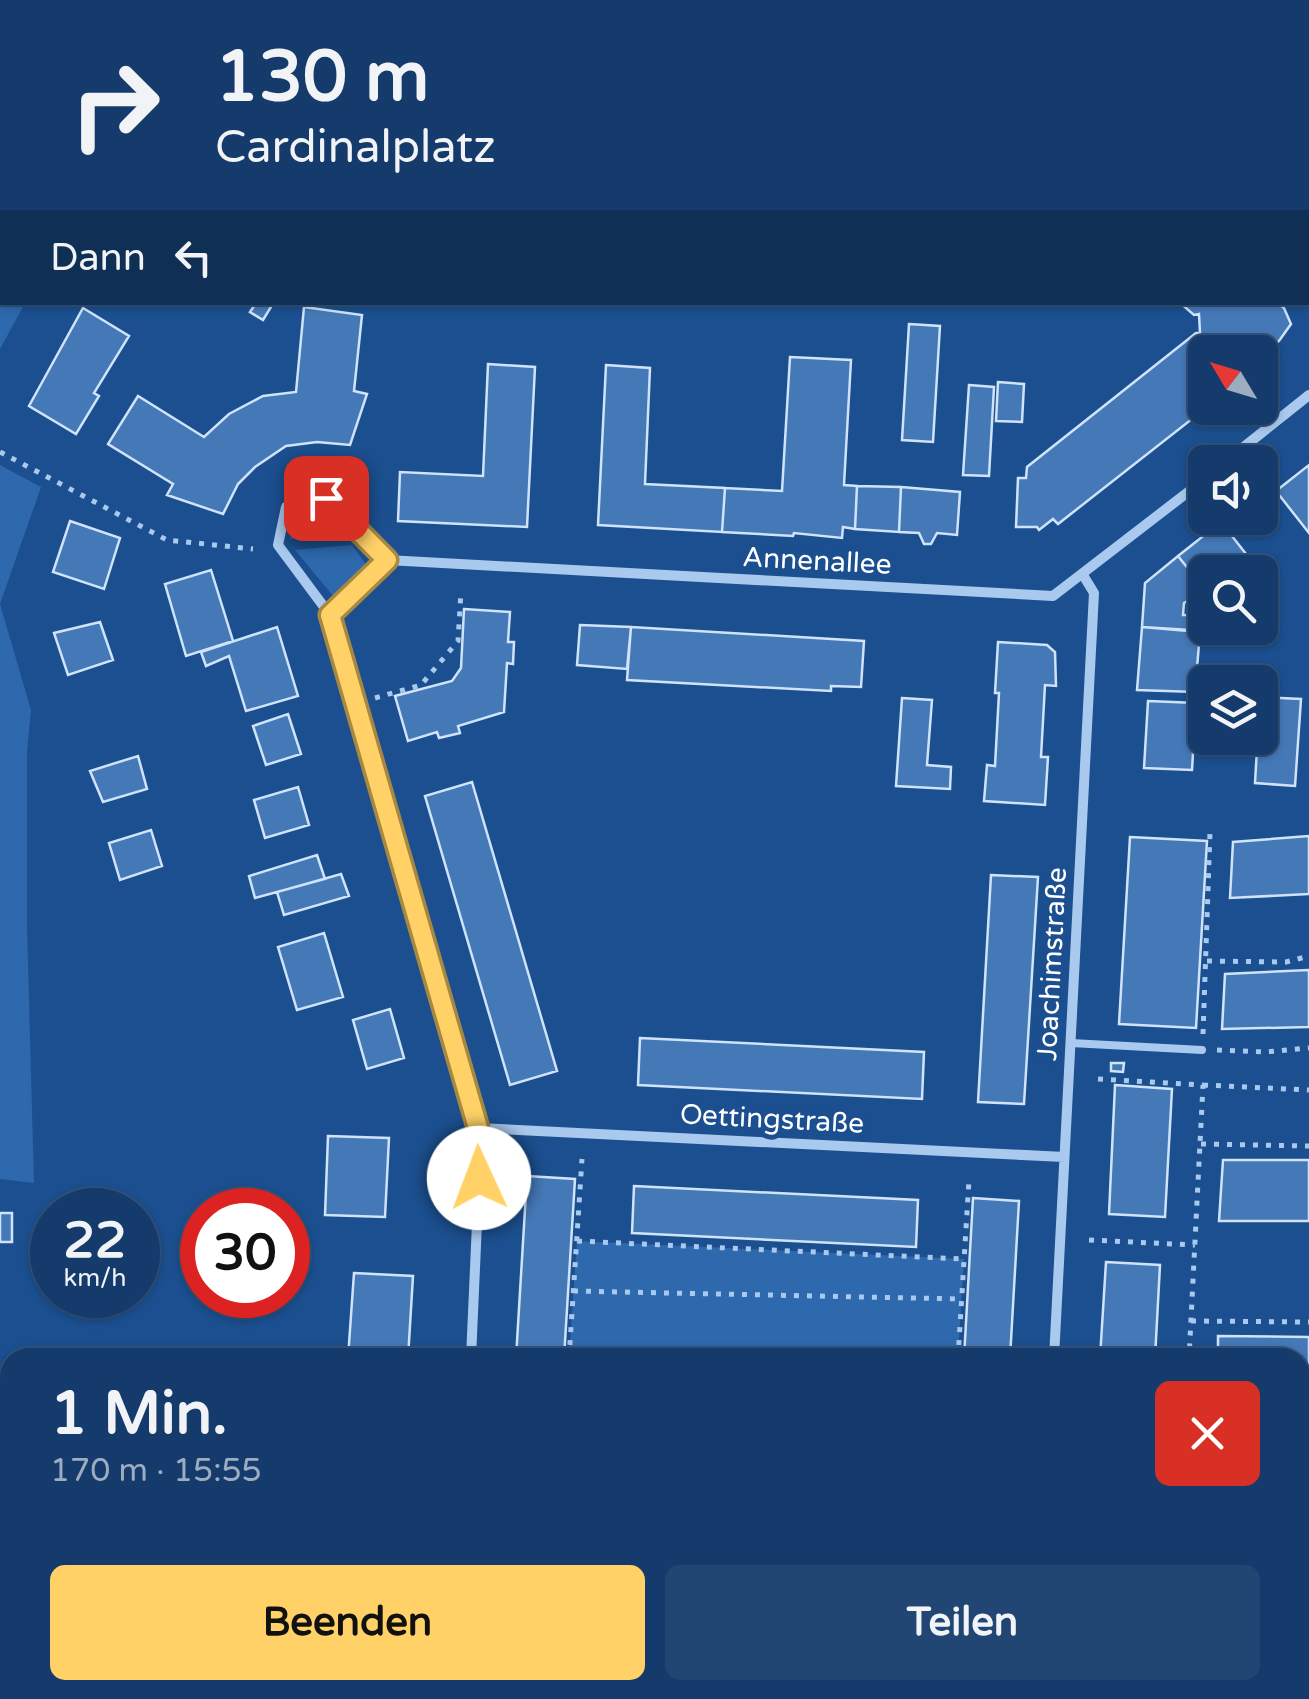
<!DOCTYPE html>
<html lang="de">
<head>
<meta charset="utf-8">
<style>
  body { margin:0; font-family:"Varela Round",sans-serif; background:#214673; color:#f1f3f6; height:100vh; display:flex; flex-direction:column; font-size:38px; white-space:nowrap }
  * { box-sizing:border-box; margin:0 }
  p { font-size:32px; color:#9dadc1 }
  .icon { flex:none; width:55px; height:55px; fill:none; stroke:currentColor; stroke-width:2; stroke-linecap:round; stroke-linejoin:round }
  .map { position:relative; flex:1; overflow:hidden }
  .panel { position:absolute; left:0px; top:1348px; width:1310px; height:352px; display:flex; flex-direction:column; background:#143b6b; border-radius:30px 30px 0 0; box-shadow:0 2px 8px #0004,0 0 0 2px #33557e }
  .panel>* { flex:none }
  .banner { position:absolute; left:0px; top:0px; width:1310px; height:305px; box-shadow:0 2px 8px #0004,0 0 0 2px #33557e; background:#143b6b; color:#f1f3f6; overflow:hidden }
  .needle { width:65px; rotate:308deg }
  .tools { position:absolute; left:1188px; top:335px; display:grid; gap:20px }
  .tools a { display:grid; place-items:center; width:90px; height:90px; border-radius:15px; background:#143b6b; box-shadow:0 2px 8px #0004,0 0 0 2px #33557e; font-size:50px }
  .speed { position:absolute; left:30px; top:1188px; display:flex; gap:20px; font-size:50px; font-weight:700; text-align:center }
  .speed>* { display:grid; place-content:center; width:130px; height:130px; border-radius:50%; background:#143b6b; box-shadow:0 2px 8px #0004,0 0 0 2px #33557e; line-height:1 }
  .speed small { font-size:25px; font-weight:400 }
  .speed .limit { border:15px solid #d22; background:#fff; color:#111 }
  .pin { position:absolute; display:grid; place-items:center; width:85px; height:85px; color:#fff; margin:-42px; border-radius:20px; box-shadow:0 5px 15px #0006 }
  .me { position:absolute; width:110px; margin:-55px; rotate:358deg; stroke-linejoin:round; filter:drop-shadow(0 0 8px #0008) }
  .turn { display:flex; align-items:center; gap:35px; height:210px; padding:0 50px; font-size:45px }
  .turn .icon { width:130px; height:130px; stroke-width:2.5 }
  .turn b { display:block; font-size:70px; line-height:85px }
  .then { display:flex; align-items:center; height:95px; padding:0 50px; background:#0003; gap:20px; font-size:38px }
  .round { display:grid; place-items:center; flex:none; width:105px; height:105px; border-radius:15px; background:#214673 }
  .head { display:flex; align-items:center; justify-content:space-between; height:170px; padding:0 50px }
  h1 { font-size:60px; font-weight:800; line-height:75px }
  .primary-button { display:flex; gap:20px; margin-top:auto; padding:20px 50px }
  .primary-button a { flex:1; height:115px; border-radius:15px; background:#ffd166; color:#111; font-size:40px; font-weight:800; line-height:115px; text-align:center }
  .primary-button a+a { background:#214673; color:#f1f3f6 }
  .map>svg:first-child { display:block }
  .green { fill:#2e69ad }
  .building { fill:#4478b7; stroke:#cfe3fa; stroke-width:2.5 }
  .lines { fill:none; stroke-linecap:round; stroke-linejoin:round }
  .path { stroke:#a9c9ee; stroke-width:5; stroke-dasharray:5 8; stroke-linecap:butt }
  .lane { stroke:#a9c9ee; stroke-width:8 }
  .street { stroke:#a9c9ee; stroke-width:10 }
  .route-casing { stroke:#a68842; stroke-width:25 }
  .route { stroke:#ffd166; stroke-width:18 }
  .labels { text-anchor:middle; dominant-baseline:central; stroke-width:10; stroke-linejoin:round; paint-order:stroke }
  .street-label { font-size:28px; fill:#fff; stroke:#1b4f8f }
</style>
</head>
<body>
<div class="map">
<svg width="1309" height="1699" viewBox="0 0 1309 1699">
  <rect width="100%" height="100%" fill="#1b4f8f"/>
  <path class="green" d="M0 0H254L2 2V302L25 303 0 349Z
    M0 465 41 487 0 604 31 710 27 751V929L34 1183 0 1179Z
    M319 511 344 536 290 539 298 514Z
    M352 545 367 566 334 597 295 550Z
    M577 1241 964 1259 958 1357H569Z"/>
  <path class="building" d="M320 0H371L373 2H323Z
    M1017 0H1089L1086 2Z
    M1248 0H1309V23L1308 2H1245Z
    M248 302H274L263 320 250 312 254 306Z
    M1179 302H1276L1284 308 1291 324 1279 341 1260 356V352H1205L1206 408 1058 524 1053 519 1039 530 1037 527H1016L1018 478H1026L1027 467 1196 333H1200L1199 314 1194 315Z
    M304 307 362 315 354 391 367 394 350 445 317 442 286 446 255 467 238 484 223 514 167 495 173 484 108 444 138 396 204 437 229 414 263 396 296 392Z
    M83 308 129 336 94 393 99 396 76 434 29 406Z
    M909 324 940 326 933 442 902 440Z
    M790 357 851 360 844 485 857 486 855 529 843 527 842 538 794 533 793 536 722 532 725 488 782 491Z
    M488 364 535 367 527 527 398 521 400 472 483 476Z
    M606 365 650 368 645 484 725 488 722 532 598 525Z
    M998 382 1024 384 1022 422 996 421Z
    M969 385 994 387 989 476 963 475Z
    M1309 465V533L1276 491Z
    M857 486 901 487 899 532 855 529Z
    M901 487 960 492 957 535 937 533 931 544H924L919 533 899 532Z
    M70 521 120 538 104 589 53 572Z
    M1221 522 1250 559 1236 572H1205V590L1178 556Z
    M1178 556 1205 590V596L1197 603 1193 598 1184 603 1183 615H1191L1190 630 1142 627 1145 583Z
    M211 570 233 641 186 656 165 584Z
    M464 609 510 612 508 642H514L513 664 507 663 504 712 458 726 460 733 439 738 437 732 408 741 395 696 452 681 461 668Z
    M100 622 113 660 68 675 54 633Z
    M580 625 631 627 627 669 577 665Z
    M277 627 298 696 246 711 229 656 206 666 201 652Z
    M631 627 864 641 861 687 831 686V691L627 680Z
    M1142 627 1200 632 1195 692 1137 690Z
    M998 642 1047 645 1055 652 1056 686 1045 685 1041 757H1048L1045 805 984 801 987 765 995 766 999 693H995Z
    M1260 697 1301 699 1295 786 1255 783Z
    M902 698 932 700 927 765 951 767 950 789 896 786Z
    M1148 701 1196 703 1192 770 1144 768Z
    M288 714 301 754 266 765 253 726Z
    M138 756 147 789 103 802 90 771Z
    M472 782 557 1071 510 1085 425 796Z
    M298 787 309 825 265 838 254 800Z
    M151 830 162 866 120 880 109 843Z
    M1309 836V894L1230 898 1233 842Z
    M1130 837 1207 841 1196 1028 1119 1024Z
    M317 855 325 879 255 898 249 876Z
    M341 874 349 896 284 915 277 892Z
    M991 875 1038 877 1024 1104 978 1102Z
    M324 933 343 997 297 1010 278 947Z
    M1309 970V1027L1222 1029 1225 974Z
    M390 1009 404 1058 367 1069 353 1020Z
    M640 1038 924 1052 922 1099 638 1085Z
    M1111 1063H1124L1123 1072 1111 1071Z
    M1115 1085 1172 1089 1165 1217 1109 1214Z
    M328 1136 389 1138 385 1217 325 1215Z
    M1223 1160H1309V1221H1219Z
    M527 1176 575 1179 564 1358H516Z
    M634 1186 918 1200 916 1247 632 1233Z
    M973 1198 1019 1201 1010 1358H964Z
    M0 1213H12V1242H0Z
    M1106 1262 1160 1265 1155 1358H1100Z
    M354 1273 413 1276 408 1358H348Z
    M1218 1336 1309 1337V1396H1300V1358H1218Z
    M1309 1514V1574L1300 1575V1515Z
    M246 1690H405V1699H318L245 1695Z
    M493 1690H614L613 1699H492Z
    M614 1690H682V1699H613Z
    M682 1690H828L827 1699H682Z
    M828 1690H919L918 1699H827Z
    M919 1690H992L991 1699H918Z
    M1082 1690H1105L1274 1699H1082Z"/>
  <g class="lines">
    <path class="path" d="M201 0 204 2
      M16 2 18 0
      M0 27 2 23
      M0 452 167 540 253 549
      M375 698 421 685 458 641 461 591
      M1207 961 1286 962 1309 956
      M1203 1034 1210 832
      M1217 1050 1265 1052 1309 1048
      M1098 1079 1203 1085 1189 1358
      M1203 1085 1309 1090
      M1201 1144 1309 1146
      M1089 1240 1195 1245
      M577 1241 964 1259
      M573 1291 961 1299
      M1191 1321 1309 1322
      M569 1358 582 1159
      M958 1358 969 1180
      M1300 1501 1309 1502
      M1300 1607H1309"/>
    <path class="lane" d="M1071 1043 1202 1050"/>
    <path class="street" d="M948 0 952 2
      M1166 2 1170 0
      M1308 266 1309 267
      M1225 462 1309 395
      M387 560 326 498 286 507 278 545 330 615 478 1128 479 1178 471 1358
      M387 560 1053 596 1205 479
      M330 615 387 560
      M478 1128 1064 1157
      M1054 1358 1094 593 1083 575
      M450 1699V1690
      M1036 1699V1690"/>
  </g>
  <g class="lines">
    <defs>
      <path id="route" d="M326 498 387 560 330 615 478 1128 479 1178"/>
    </defs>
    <use href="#route" class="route-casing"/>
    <use href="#route" class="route"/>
  </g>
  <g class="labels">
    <g class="street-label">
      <text transform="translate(817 561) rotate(3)">Annenallee</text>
      <text transform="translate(1052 964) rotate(-87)">Joachimstraße</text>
      <text transform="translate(772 1119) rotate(3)">Oettingstraße</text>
    </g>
  </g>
</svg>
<div class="tools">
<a><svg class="needle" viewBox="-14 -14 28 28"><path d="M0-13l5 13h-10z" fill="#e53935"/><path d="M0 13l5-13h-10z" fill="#9dadc1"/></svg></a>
<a><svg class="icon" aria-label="sound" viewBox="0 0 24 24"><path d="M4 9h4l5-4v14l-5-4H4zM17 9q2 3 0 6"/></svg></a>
<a><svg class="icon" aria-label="search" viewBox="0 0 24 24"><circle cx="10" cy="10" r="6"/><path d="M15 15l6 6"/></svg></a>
<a><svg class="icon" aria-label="layers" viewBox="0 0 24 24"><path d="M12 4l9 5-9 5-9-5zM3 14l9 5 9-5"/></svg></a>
</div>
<div class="speed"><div>22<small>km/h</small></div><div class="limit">30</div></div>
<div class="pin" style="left:326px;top:498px;background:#d93025"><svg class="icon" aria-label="arrive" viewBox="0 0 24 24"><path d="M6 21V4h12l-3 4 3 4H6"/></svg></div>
<svg class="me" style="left:479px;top:1178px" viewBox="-20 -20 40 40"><circle r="19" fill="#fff"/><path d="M0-13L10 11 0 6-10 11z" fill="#ffd166"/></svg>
<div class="banner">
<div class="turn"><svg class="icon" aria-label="right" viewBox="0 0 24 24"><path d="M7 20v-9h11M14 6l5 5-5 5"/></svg><div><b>130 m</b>Cardinalplatz</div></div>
<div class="then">Dann<svg class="icon" aria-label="left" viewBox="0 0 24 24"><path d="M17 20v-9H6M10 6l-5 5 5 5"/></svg></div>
</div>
<section class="panel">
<div class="head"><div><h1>1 Min.</h1><p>170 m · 15:55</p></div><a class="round" style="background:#d93025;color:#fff"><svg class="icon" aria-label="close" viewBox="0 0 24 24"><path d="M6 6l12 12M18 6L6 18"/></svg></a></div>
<div class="primary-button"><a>Beenden</a><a>Teilen</a></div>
</section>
</div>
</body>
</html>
